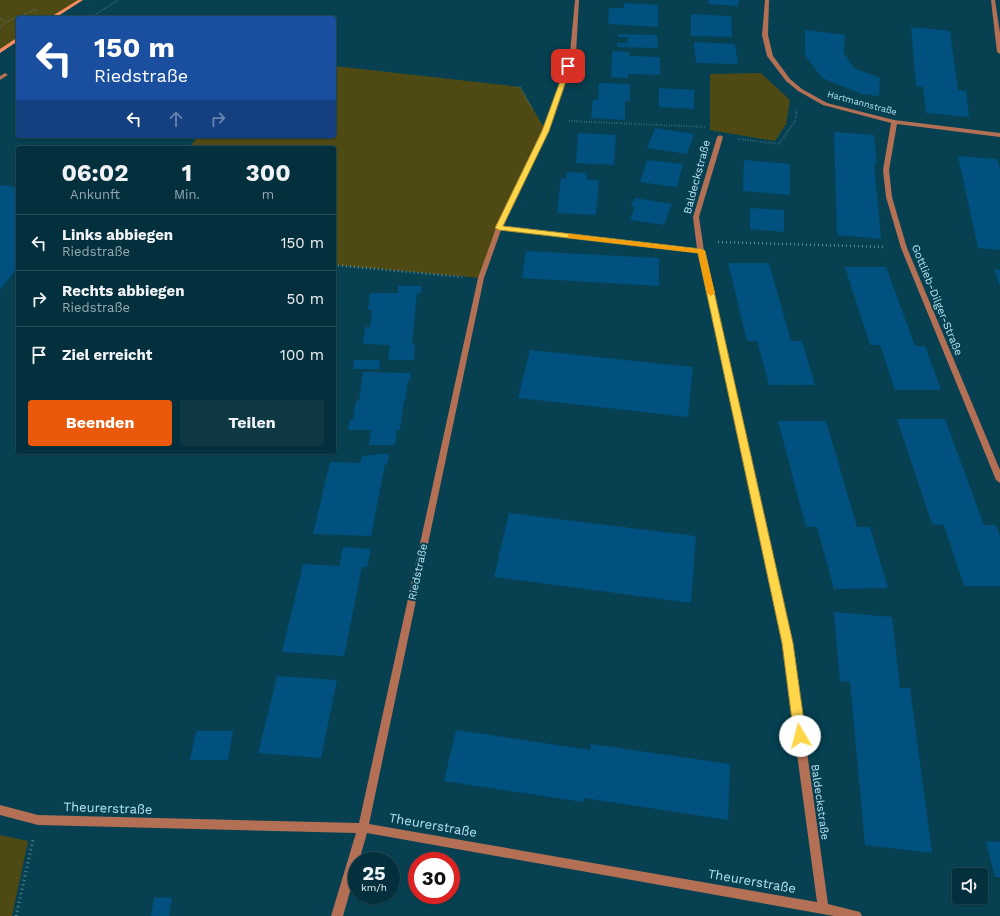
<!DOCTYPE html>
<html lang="de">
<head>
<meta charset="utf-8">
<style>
  body { margin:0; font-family:"Work Sans",sans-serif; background:#0d3844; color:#f1f3f6; height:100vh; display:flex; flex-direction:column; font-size:15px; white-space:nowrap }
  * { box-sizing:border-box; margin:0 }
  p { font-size:13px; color:#97a9b0 }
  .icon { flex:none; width:22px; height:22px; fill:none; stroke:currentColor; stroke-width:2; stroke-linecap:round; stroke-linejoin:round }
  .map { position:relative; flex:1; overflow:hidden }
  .drawer { position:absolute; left:16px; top:146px; width:320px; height:308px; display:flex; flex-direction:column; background:#04303d; border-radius:4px; box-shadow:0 1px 3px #0004,0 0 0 1px #254b57 }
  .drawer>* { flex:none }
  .banner { position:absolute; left:16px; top:16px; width:320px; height:122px; border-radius:4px; box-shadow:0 1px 3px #0004,0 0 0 1px #254b57; background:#1a4fa0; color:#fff; overflow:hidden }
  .buttons { position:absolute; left:952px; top:868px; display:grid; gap:8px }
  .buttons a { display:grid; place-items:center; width:36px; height:36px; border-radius:4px; background:#04303d; box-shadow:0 1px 3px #0004,0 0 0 1px #254b57; font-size:20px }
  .speed { position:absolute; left:348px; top:852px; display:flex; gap:8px; font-size:20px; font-weight:700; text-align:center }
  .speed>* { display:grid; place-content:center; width:52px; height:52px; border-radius:50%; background:#04303d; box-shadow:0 1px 3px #0004,0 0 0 1px #254b57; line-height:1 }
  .speed small { font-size:10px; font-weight:400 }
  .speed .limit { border:6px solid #d22; background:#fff; color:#111 }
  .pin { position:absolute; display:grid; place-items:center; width:34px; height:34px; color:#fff; margin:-17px; border-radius:8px; box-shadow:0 2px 6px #0006 }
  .me { position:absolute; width:44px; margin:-22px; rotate:352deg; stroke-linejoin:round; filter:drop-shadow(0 0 3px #0008) }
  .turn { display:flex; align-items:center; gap:14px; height:84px; padding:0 12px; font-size:18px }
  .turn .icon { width:52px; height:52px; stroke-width:2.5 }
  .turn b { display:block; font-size:28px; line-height:34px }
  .lanes { display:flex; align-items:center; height:38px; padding:0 12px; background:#0003; justify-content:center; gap:20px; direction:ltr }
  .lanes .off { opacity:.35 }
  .eta { display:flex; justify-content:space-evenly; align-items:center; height:68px; text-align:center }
  .eta b { font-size:24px; font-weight:700; line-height:28px }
  .action { display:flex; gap:8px; margin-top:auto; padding:8px 12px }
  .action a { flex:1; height:46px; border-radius:4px; background:#ea580c; color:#fff; font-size:16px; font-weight:700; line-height:46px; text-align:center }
  .action a+a { background:#0d3844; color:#f1f3f6 }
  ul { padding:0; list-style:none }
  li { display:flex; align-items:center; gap:12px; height:56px; padding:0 12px; border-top:1px solid #254b57 }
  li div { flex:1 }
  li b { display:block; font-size:15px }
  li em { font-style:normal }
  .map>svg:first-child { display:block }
  .green { fill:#4f4a14 }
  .building { fill:#00517f }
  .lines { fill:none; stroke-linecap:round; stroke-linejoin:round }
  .path-far2 { stroke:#578a9b; stroke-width:2; stroke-dasharray:0.5 2; stroke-linecap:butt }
  .path-far1 { stroke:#578a9b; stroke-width:2.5; stroke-dasharray:1 3; stroke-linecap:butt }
  .path { stroke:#578a9b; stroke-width:3; stroke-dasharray:1 3.5; stroke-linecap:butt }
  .lane { fill:#b37054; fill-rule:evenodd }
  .street { fill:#b37054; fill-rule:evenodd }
  .secondary { fill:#f78d5e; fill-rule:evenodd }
  .route { fill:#ffd54a; stroke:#a68a30 }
  .slow { fill:#f59e0b }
  .labels { text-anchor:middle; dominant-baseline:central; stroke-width:4; stroke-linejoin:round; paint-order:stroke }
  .far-street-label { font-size:9px; fill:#b8e3f4; stroke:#064051 }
  .street-label { font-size:11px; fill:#b8e3f4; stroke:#064051 }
  .near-street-label { font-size:13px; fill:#b8e3f4; stroke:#064051 }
</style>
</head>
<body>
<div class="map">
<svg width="1000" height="916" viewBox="0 0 1000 916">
  <rect width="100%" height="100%" fill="#064051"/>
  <path class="green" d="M0 0H81L52 18H18V39L0 51Z
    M334 66 520 87 546 131 499 228 481 278 334 265V148H189L198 136H334Z
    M761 73 790 100 786 124 775 141 710 130V74Z
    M0 835 28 841 12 916H0Z"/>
  <path class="building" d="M709 0H739L738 6 708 4Z
    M624 3 658 5V27L608 24 609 8H624Z
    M691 14 731 16 732 37 691 36Z
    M911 27 950 31 958 90 966 91 969 117 926 113 923 87 916 86Z
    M805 30 845 35 844 53 854 68 880 78 879 96 862 94 822 78 805 55Z
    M618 34 657 35 658 48 617 47V43H627L628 37H618Z
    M694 42 735 44 738 64 696 63Z
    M612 51 629 52V56L660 57V75L628 74V78L611 77Z
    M599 83 630 84V101H625V120L591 118 593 100H598Z
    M659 88 694 90V109L659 107Z
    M655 128 694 134 687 154 647 148Z
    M834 132 874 135 877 164 874 163 881 239 837 235Z
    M578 133 616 135 614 165 576 163Z
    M958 156 997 159 1000 169V250L978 248Z
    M647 160 683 164 677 187 640 182Z
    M744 160 790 164V195L743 191Z
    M567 172 587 173V180H599L596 215 557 213 561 178 566 179Z
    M0 185 18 187V267L0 290Z
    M635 198 672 204 664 225 630 220 635 207 631 206Z
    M750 208 784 210V232L750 229Z
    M526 251 659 258V286L522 278Z
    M728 263H769L791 341H802L815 385H769L757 341H747Z
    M845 267H886L915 346H925L941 390H895L880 345H870Z
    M994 269 1000 270V286Z
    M398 286H422L421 293H417L412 345H415L414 360H388L390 345 363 344 365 327H370L372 310H368L370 293H398Z
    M530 350 693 367 688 417 518 398Z
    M354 360H380L379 369H353Z
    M363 372 411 373 410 381 408 380 405 401H404L400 430H397L395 445H369L371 430H348L350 420H353L356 401H359Z
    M897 419H945L984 525H996L1000 536V586H964L944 525 932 524Z
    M778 421H826L857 527H870L888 588 834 589 817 527H806Z
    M381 454H389L387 464H385L371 536 313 534 330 462 360 463 362 456Z
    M509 513 696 536 691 603 494 577Z
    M343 547 371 549 367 567H362L344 656 282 652 303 564 339 566Z
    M834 612 892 617 900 688H910L932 853 865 845 850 682 840 681Z
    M277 676 337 680 321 758 258 753Z
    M456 730 590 750 591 744 730 764 728 820 584 798 583 802 444 781Z
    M196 731H233L228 760H190Z
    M986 841 1000 842V877H995Z
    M172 897 169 916H151L154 898Z"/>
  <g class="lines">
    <path class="path-far2" d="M90 18 118 0
      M0 19 7 21
      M0 27 8 21 37 9
      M520 87 533 110
      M569 121 706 127
      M738 139 779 144 795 121 797 108"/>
    <path class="path-far1" d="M718 242 885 247
      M334 265 462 277"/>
    <path class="path" d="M16 916 33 840"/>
    <path class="lane" d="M5 73 8 75 0 80V76Z"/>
    <path class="street" d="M575 0H579L576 53 553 120 503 227 697 249 693 217 717 137 720 135 723 137 699 217 704 251 792 643 828 904 860 912 862 916H834L367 833 359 861H357V867L343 916H331L356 833 38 825 0 815V805L38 815 359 823 478 278 496 228 547 120 570 53ZM501 230 698 253 782 643 817 902 369 824 484 278Z
      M765 0H769L768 35 773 56 790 79 802 89 827 103 894 120 1000 133V137L897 124 889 170 892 197 907 248 1000 470V483L996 480 901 248 886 197 883 170 891 123 823 105 798 91 786 81 767 56 762 35Z
      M991 0H995L1000 33V54L997 52Z"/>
    <path class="secondary" d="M78 0H83L55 18H49Z
      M18 37V41L0 53V49Z"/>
  </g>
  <path class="route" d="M566 65 571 66 549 131 503 226 701 249 705 251 793 643 806 736 804 740 800 741 796 740 794 736 782 643 698 253 499 230 495 228 542 131Z"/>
  <path class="slow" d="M568 234 704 250 715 293 711 296 707 293 698 253 570 238H568Z"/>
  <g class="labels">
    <g class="far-street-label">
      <text transform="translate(862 103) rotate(15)">Hartmannstraße</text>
    </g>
    <g class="street-label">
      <text transform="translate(697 177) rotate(-75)">Baldeckstraße</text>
      <text transform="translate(937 300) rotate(68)">Gottlieb-Dilger-Straße</text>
      <text transform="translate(418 572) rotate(-78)">Riedstraße</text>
      <text transform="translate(820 802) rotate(82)">Baldeckstraße</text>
    </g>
    <g class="near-street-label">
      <text transform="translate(108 808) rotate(2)">Theurerstraße</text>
      <text transform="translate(433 825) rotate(10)">Theurerstraße</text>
      <text transform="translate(752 881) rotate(10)">Theurerstraße</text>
    </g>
  </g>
</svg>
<div class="buttons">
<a><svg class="icon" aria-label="sound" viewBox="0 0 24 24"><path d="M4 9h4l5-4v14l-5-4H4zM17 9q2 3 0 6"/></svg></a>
</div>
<div class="speed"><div>25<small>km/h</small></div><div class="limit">30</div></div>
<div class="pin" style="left:568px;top:66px;background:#d93025"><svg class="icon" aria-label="arrive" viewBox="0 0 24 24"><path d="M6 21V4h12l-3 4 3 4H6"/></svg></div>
<svg class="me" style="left:800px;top:736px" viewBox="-20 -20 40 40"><circle r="19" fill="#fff"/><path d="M0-13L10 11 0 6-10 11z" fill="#ffd54a"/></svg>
<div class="banner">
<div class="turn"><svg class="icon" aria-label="left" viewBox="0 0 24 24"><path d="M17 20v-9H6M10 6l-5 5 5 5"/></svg><div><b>150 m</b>Riedstraße</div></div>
<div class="lanes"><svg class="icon" aria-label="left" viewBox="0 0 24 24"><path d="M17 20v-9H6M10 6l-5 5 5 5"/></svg><svg class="icon off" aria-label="ahead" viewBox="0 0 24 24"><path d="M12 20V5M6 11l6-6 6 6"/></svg><svg class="icon off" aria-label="right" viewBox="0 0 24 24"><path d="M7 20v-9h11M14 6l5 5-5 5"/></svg></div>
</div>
<section class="drawer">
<div class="eta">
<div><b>06:02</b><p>Ankunft</p></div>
<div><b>1</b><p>Min.</p></div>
<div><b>300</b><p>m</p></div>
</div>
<ul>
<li><svg class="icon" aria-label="left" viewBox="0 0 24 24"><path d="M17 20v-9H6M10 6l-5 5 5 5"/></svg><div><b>Links abbiegen</b><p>Riedstraße</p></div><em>150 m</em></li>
<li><svg class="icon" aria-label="right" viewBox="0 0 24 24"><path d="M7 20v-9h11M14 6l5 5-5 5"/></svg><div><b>Rechts abbiegen</b><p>Riedstraße</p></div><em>50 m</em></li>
<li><svg class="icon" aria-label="arrive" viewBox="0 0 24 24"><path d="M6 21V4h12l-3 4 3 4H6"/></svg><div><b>Ziel erreicht</b></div><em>100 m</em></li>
</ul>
<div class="action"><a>Beenden</a><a>Teilen</a></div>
</section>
</div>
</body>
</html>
